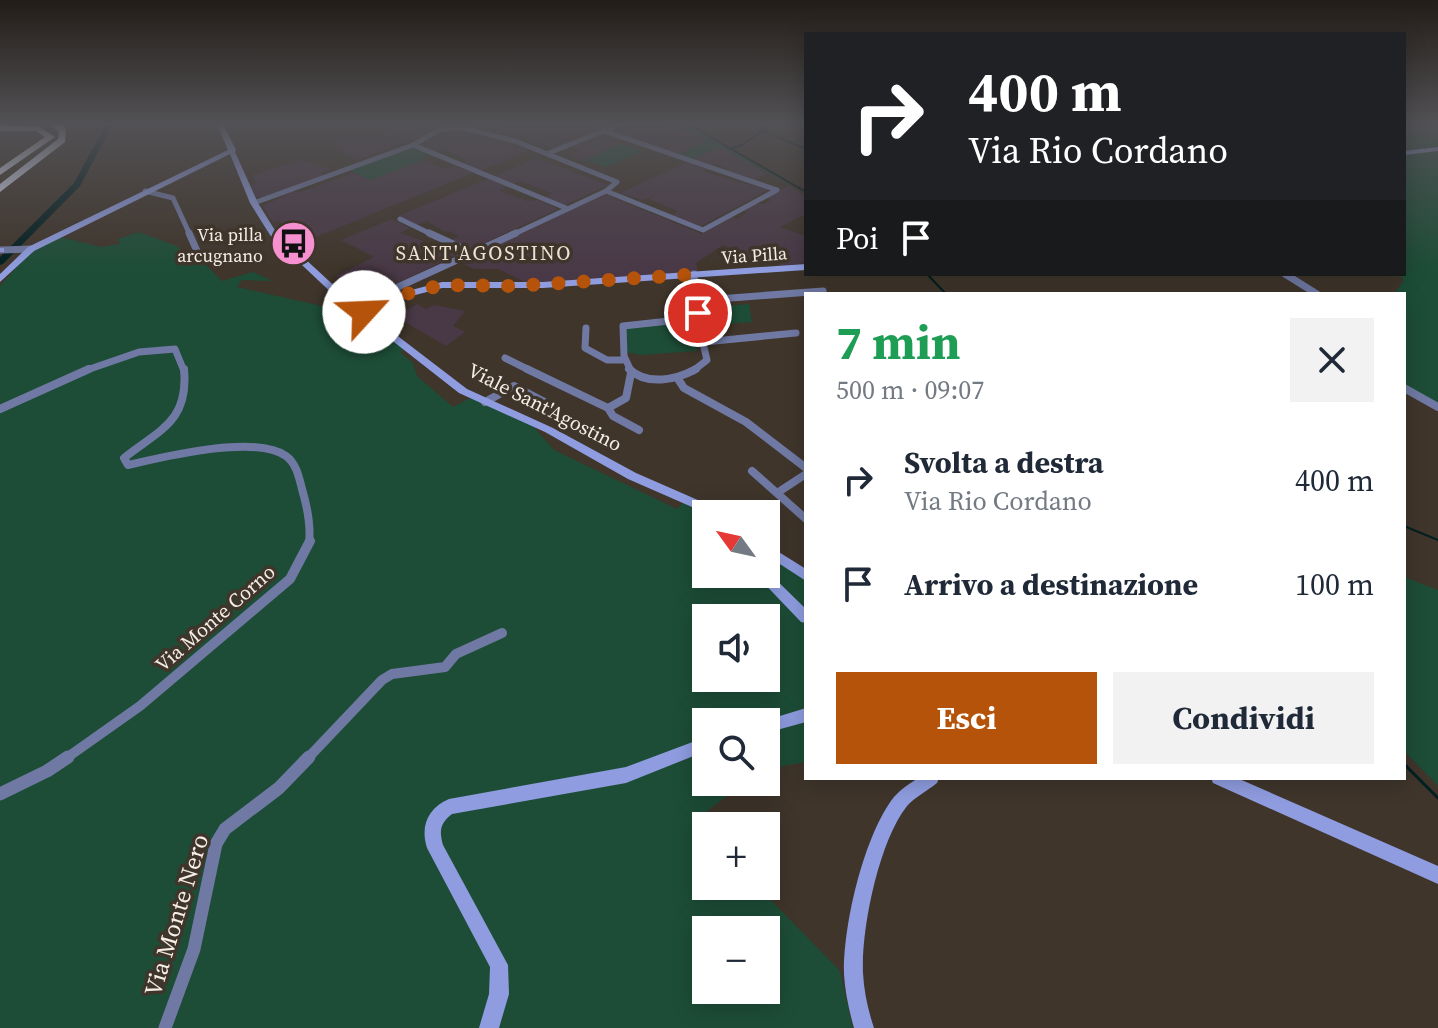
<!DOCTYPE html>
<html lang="it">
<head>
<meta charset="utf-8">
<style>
  body { margin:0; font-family:"Source Serif 4",serif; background:#f2f2f3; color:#1f2937; height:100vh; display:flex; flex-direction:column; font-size:30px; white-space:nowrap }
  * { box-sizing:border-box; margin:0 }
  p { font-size:26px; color:#747a83 }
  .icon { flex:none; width:44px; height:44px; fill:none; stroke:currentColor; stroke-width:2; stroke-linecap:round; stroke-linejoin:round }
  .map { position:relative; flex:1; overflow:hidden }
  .details { position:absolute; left:804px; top:292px; width:602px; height:488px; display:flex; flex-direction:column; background:#fff; border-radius:0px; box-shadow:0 4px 20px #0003 }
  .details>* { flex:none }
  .guide { position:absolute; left:804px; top:32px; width:602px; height:244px; border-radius:0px; box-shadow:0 4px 20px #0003; background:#202124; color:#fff; overflow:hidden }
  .needle { width:52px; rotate:303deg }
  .buttons { position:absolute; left:692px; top:500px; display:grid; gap:16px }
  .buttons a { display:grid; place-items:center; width:88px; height:88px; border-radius:0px; background:#fff; box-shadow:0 4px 20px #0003; font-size:40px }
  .pin { position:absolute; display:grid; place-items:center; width:68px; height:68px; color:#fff; margin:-34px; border:4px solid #fff; border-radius:50%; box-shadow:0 2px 8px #0007 }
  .me { position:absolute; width:88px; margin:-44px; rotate:65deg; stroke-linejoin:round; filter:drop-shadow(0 0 6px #0008) }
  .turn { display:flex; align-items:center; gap:28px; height:168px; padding:0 32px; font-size:36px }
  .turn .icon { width:104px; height:104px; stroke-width:2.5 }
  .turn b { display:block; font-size:56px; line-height:68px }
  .then { display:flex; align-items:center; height:76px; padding:0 32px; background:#0003; gap:16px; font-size:30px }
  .round { display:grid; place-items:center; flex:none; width:84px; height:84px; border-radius:0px; background:#f2f2f3 }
  .overview { display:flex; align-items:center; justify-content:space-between; height:136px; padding:0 32px }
  h1 { font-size:48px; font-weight:700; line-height:60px; color:#1e9e55 }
  .action { display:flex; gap:16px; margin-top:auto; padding:16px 32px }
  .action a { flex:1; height:92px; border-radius:0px; background:#b45309; color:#fff; font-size:32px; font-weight:700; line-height:92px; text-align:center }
  .action a+a { background:#f2f2f3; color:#1f2937 }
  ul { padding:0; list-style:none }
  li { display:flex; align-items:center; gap:24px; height:104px; padding:0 32px }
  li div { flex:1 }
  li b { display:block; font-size:30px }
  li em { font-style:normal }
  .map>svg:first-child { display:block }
  .industrial { fill:#493946 }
  .green { fill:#1d4d37; fill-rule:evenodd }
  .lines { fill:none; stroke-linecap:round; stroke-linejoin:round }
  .stream-far1 { stroke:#021f21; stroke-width:2 }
  .stream { stroke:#021f21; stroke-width:3 }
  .river { fill:#021f21; fill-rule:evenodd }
  .street-far4 { stroke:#7079a3; stroke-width:5 }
  .street-far3 { stroke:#7079a3; stroke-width:7 }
  .street-far2 { stroke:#7079a3; stroke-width:8 }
  .street-far1 { stroke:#7079a3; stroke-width:10 }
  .street { stroke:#7079a3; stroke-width:13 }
  .secondary { fill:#8f9de0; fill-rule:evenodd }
  .highway { fill:#d4d9ee; fill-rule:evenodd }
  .route { stroke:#b45309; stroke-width:14; stroke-dasharray:0 25.2 }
  .labels { text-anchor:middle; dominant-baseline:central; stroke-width:7; stroke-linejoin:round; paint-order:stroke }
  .far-poi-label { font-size:18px; fill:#f4eee7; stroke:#3f352b; text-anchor:end }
  .far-street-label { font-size:18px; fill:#f4eee7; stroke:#3f352b }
  .far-quarter-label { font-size:20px; letter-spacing:2px; fill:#efe2d5; stroke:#3f352b }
  .street-label { font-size:20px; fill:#f4eee7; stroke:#3f352b }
  .near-street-label { font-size:24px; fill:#f4eee7; stroke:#3f352b }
</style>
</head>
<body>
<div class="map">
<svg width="1438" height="1028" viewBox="0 0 1438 1028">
  <rect width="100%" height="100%" fill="#3f352b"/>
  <path class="industrial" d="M402 124 425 134 358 160 342 152 346 148 333 146 355 135 370 141Z
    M504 124H599L597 126 605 129 587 136 578 133 567 137 575 141 553 149 522 137 494 131Z
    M625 124H665L710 140 677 155 608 131Z
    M460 130 482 137 478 138 510 142 530 150 479 171 462 164 469 160 443 149 434 152 418 145Z
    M601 134 622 139 617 142 620 144 584 161 570 155 580 151 569 146Z
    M720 147 751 164 766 174 753 181 724 171 727 168 716 164 711 167 691 160Z
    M537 158 608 185 563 206 543 198 552 193 520 181 512 184 493 177Z
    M302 160 331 169 322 172V176L264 197H256L251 185 256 183 252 175Z
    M423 160 444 169 457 167 473 173 311 239 278 221 273 223 263 206 293 191 298 193 354 173 370 180Z
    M688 162 706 169 703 171 710 174 768 190 701 226 672 215 678 211 649 199 659 193 643 200 620 193Z
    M488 179 506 187 499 191 527 201 538 200 558 209 469 250 449 241 459 236 448 231 445 232 427 221 417 225 398 216Z
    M789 185 806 197V214L780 227 806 236V263L780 266 779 262 757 263 723 245 696 263 698 271 529 284 498 269H474L458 261 604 194 702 234 732 217 738 219 747 212 742 210 755 203 764 204 771 200 766 198Z
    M392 219 410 228 400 233 424 241 420 243 431 249 442 244 460 253 364 299 350 293 357 288 336 276 374 257 341 240Z
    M417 304 426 309 434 305 465 311 453 326 465 332 446 346 396 317Z"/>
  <path class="green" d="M680 124H687L789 185 720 147 693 159 679 154 709 140 676 128Z
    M1404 124H1438V407L1404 388V294H1394L1404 280 1398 274H1404Z
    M620 144 642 152 605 167 586 160Z
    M413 147 430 154 421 157 425 159 370 180 349 170Z
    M139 232 177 246 188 259 205 264 222 281 253 272 273 281 242 280 237 287 335 309 352 321 364 317 407 348 400 352 413 363 417 376 453 407 474 396 533 426 554 450 677 509 685 501 711 514H706V574H766V552L806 580V762L766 769V722H706V782H744L695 821 706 833V886H757L840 971 853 1028H0V286L27 255 56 236 101 247 120 244 118 239ZM706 618H766V678H706ZM706 930H766V990H706Z
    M749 304 752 322 704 325 701 308Z
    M693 322 697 351 640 355 626 352 625 327Z
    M1404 577 1438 590V786L1404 751Z"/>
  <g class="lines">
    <path class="stream-far1" d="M688 124 806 192
      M763 131 806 149
      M732 148 742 145 772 124
      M927 274 946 294
      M1404 526 1438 540"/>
    <path class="stream" d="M1404 764 1438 798"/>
    <path class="river" d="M106 124H113L80 186 3 264 0 265V257L74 183Z"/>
    <path class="street-far4" d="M604 131 777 190
      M413 145 566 208
      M549 153 620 124
      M145 191 173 198 190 235
      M606 191 703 230 777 190
      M254 203 413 145 441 129 460 127 515 141 617 182 606 191 512 235
      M400 219 433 235"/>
    <path class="street-far3" d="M189 233 197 251
      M429 233 464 249 460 257
      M1 250 31 249
      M694 274 697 303
      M1285 274 1317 294
      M686 275 697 318
      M391 298 398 287 516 233
      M691 301 823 291
      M586 328 585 348 607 360H625
      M704 342 796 333
      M505 358 531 371
      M84 371 139 352 175 349 184 371
      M631 371 624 356 623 326 697 318
      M693 371 707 360 697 318"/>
    <path class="street-far2" d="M184 369C189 422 159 430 124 458L128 465C163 457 255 434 286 456 296 463 299 477 302 489 307 506 311 526 309 543
      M527 369 608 408 626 398 631 373
      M629 369C647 386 676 380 696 369
      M678 379 684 388 746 422 806 468
      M1404 388 1438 407
      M485 402 514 386 550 405
      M608 408 613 416 639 430
      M0 409 89 369
      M752 471 806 519
      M777 493 806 474"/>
    <path class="street-far1" d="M65 759 140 706 290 579 310 541
      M307 759 382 680 392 674 445 667 456 654 502 633"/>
    <path class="street" d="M0 794 47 771 68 757
      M165 1028 194 949 216 844 225 829 279 788 309 757"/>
    <path class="secondary" d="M217 124H223L236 150 235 152 258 203 276 232 342 293 363 300 381 298 442 282H543L806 264V270L543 288H442L381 304 367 305 369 314 467 389 553 428 636 473 723 511 725 514H708L628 479 545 432 459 393 362 317 358 305 336 297 270 235 250 203 230 154 34 251 0 282V274L28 247 228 150Z
      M1438 147V151L1404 155V151Z
      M0 248H4V252H0Z
      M766 544 806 569V581L766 555Z
      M766 570 806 609V623L801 622 759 578 758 574H766Z
      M806 708V722L766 733V722H760Z
      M706 737V751L626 783 452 814C440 823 439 831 443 845L508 965 509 994 499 1028H479L489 994 490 967 427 848C420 826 428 808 449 799L626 767Z
      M918 778H939L937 783C927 791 915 797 907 806 879 841 861 929 863 973 864 992 868 1010 874 1028H854C849 1010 845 992 844 974 843 925 864 835 894 797 901 789 909 784 918 778Z
      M1211 778H1237L1438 866V884L1213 783Z"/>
    <path class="highway" d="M50 124H60L66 129 65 142 0 192V184L58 139 59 132Z
      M0 125 38 126 55 137 0 175V168L45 137 36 131H0Z"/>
  </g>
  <linearGradient id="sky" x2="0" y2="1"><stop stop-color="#231d18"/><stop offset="0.46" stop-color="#525155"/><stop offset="1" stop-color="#525155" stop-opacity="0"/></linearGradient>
  <rect width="1438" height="268" fill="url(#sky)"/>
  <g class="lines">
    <path class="route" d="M364 312 370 303 442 285 515 286 686 275 691 301H697L698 313"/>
  </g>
  <defs>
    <symbol id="bus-disc" viewBox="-11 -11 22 22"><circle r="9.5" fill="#f690cf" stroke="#3f352b"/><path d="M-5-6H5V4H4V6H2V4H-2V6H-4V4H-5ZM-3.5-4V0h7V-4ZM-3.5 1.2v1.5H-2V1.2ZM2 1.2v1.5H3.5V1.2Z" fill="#111"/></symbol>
  </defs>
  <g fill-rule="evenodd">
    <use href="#bus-disc" x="268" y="218" width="51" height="51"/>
  </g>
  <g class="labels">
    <g class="far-poi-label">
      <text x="263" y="234">Via pilla<tspan x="263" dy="21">arcugnano</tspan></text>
    </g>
    <g class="far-street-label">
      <text transform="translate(754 255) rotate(-4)">Via Pilla</text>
    </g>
    <g class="far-quarter-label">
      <text x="484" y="253">SANT'AGOSTINO</text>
    </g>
    <g class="street-label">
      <text transform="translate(545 407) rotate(27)">Viale Sant'Agostino</text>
      <text transform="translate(215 618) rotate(-41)">Via Monte Corno</text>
    </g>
    <g class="near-street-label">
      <text transform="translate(176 915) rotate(-73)">Via Monte Nero</text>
    </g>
  </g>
</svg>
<div class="buttons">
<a><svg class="needle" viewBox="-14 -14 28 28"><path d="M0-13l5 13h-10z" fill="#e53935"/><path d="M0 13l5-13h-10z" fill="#747a83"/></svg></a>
<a><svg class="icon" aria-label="sound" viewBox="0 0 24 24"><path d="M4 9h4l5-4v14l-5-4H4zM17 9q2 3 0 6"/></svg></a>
<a><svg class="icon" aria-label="search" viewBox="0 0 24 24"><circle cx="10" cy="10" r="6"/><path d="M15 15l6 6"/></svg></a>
<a>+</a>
<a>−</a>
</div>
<div class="pin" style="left:698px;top:313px;background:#d93025"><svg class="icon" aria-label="arrive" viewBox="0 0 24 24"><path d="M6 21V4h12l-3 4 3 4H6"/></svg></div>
<svg class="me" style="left:364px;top:312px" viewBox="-20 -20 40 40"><circle r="19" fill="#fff"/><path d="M0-13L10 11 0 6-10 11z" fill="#b45309"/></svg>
<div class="guide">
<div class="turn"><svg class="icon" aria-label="right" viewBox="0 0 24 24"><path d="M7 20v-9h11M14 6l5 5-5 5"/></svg><div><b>400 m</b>Via Rio Cordano</div></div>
<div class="then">Poi<svg class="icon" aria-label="arrive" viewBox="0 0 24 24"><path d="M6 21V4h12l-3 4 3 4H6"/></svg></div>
</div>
<section class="details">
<div class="overview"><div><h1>7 min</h1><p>500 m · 09:07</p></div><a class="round"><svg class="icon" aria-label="close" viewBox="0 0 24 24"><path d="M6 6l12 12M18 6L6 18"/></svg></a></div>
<ul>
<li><svg class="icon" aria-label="right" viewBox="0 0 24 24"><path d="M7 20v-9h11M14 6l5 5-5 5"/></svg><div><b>Svolta a destra</b><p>Via Rio Cordano</p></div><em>400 m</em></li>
<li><svg class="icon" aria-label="arrive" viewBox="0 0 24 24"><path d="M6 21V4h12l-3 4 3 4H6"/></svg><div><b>Arrivo a destinazione</b></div><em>100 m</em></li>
</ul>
<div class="action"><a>Esci</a><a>Condividi</a></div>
</section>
</div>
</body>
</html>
